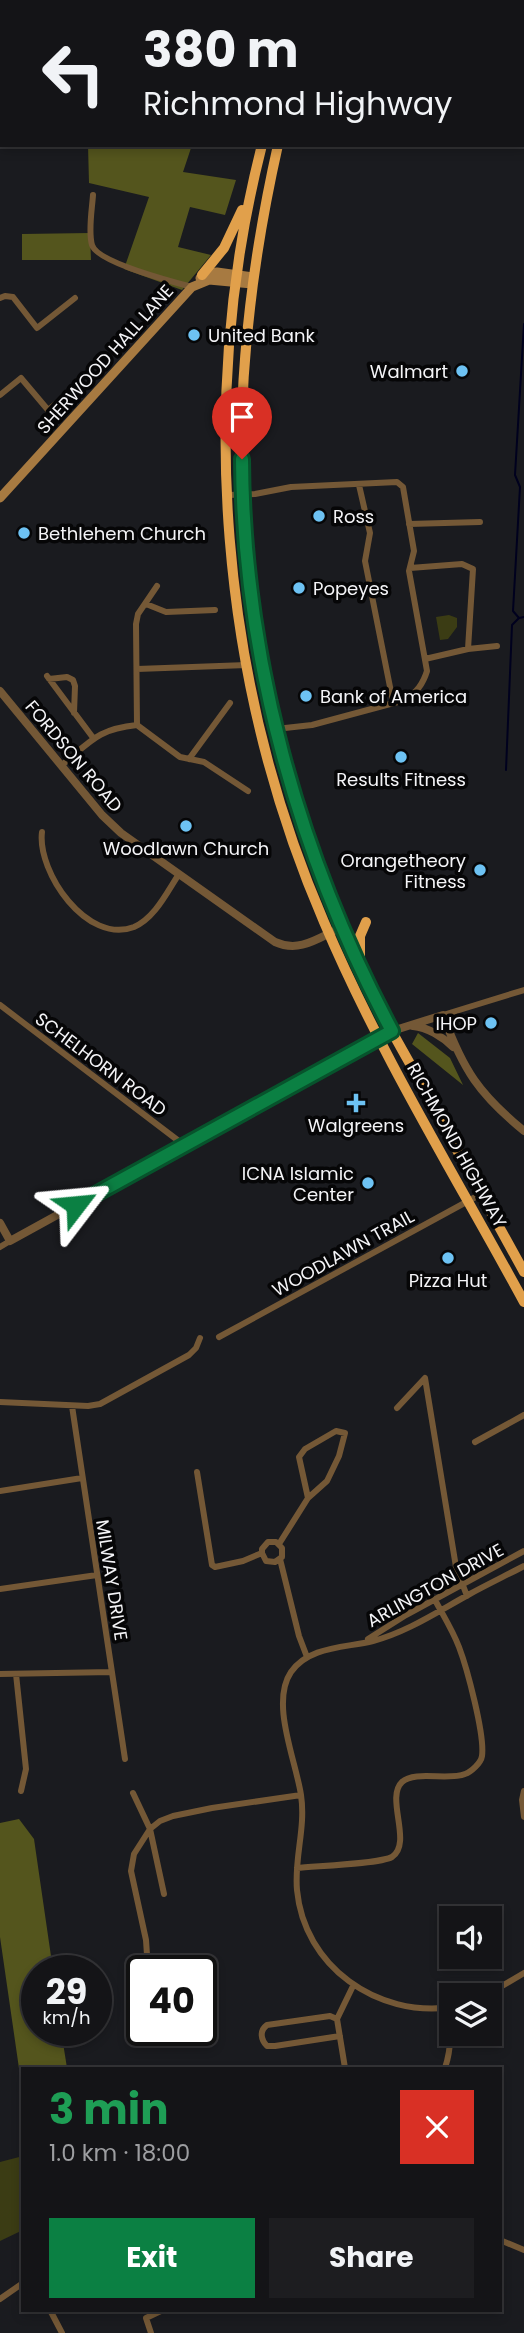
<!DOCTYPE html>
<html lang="en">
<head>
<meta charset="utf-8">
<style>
  body { margin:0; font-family:Poppins,sans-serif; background:#1d1d20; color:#f1f3f6; height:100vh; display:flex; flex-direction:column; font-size:26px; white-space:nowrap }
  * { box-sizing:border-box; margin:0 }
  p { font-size:23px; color:#9d9ea1 }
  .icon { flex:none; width:38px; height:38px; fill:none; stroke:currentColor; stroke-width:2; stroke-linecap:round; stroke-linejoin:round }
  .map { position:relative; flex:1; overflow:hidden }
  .side { position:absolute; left:21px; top:2067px; width:481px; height:245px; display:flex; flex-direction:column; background:#141417; border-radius:0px; box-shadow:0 4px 10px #0003,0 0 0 2px #333336 }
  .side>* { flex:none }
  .top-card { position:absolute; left:0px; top:0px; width:525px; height:147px; box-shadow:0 4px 10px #0003,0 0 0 2px #333336; background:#141417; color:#f1f3f6; overflow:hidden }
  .buttons { position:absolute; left:439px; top:1906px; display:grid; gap:14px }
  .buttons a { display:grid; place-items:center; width:63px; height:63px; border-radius:0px; background:#141417; box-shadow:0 4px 10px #0003,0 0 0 2px #333336; font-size:35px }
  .speed { position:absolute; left:21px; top:1955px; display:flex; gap:14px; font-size:35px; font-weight:700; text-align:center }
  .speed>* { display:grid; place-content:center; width:91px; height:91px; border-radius:50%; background:#141417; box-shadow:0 4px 10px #0003,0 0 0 2px #333336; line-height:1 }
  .speed small { font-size:18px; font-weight:400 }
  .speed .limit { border:4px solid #111; border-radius:10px; background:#fff; color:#111 }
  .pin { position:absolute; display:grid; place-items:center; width:60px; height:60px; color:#fff; margin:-72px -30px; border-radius:50% 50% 50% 0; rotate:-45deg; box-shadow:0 0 7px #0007 }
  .pin .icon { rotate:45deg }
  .me { position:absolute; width:77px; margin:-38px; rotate:61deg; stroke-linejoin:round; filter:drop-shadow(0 0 5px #0008) }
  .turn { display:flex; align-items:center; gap:24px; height:147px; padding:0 28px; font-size:32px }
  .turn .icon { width:91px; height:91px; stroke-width:2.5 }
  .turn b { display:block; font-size:49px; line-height:60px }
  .round { display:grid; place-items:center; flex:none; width:74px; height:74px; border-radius:0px; background:#1d1d20 }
  .overview { display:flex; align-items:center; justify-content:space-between; height:119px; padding:0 28px }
  h1 { font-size:42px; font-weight:700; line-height:52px; color:#1e9e55 }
  .button { display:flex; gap:14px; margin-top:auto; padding:14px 28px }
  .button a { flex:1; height:80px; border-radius:0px; background:#0b8043; color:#fff; font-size:28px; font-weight:700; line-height:80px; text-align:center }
  .button a+a { background:#1d1d20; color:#f1f3f6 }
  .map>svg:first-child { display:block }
  .green { fill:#3b3c14 }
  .forest { fill:#54551d }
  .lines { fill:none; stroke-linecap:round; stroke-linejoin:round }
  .stream { stroke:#00011e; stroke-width:2 }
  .minor { stroke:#745836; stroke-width:6 }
  .tertiary { stroke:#745836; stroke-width:8 }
  .secondary { stroke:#a77a41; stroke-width:9 }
  .trunk { stroke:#e1a04b; stroke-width:10 }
  .route-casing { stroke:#07532c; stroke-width:18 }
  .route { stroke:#0b8043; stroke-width:12 }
  .poi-dot { fill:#6dc2f3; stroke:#060607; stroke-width:2.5 }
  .labels { text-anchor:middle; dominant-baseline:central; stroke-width:7; stroke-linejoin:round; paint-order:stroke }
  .poi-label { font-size:18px; fill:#f4f4f7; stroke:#060607; text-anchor:start }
  .street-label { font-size:18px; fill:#f4f4f7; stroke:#060607 }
</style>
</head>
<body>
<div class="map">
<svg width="524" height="2333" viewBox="0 0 524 2333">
  <rect width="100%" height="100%" fill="#1a1b1f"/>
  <path class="green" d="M449 615 457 618V627L448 639 440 640 436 617Z
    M23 2156V2230L0 2241V2162Z"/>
  <path class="forest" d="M88 145H192L183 172 236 180 225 215 190 207 178 247 211 255 182 290 124 269 149 197 89 183Z
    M90 233 91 260H22V234Z
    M418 1033 450 1058 463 1085 412 1044Z
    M19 1819 34 1839 53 1970H37V2030H61L67 2068H23V2096L0 1937V1823Z"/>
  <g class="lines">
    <path class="stream" d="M519 618 513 611 520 487 515 475 524 324
      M506 770 512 625 519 618 524 617"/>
    <path class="minor" d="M519 0 524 1
      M523 103 524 104
      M0 118 2 119
      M93 195C92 210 88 231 92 245 97 262 173 282 192 287
      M0 298 5 296 13 297 37 328 75 298
      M0 395 21 378 48 410 78 386
      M359 485 370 533 365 561 393 702
      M228 495 255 494 291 487 397 482 403 487 414 551 409 571 427 671C423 684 417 692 405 700L312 725 276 729
      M409 524 480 522
      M410 568 462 564 473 569 468 649
      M146 604 166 612 215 610
      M425 659 468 649 497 646
      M137 669 247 665
      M47 676 94 739
      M49 679 67 677 73 680 75 686 74 713
      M137 725 136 624 138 614 157 586
      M189 759 230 703
      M62 765C91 741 98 729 137 725L180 757 204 762 248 791
      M42 832C37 872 87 945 134 927 155 918 167 892 179 874
      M0 1005 184 1145
      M443 1015 524 990
      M0 1247 10 1241
      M219 1337 481 1194
      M0 1402 88 1406 100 1404 189 1355 196 1348 200 1338
      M72 1406 125 1759
      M397 1408 425 1378 456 1567 467 1596
      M475 1442 524 1415
      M197 1472 212 1565 215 1567 243 1561 262 1553V1549L268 1542H276L282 1548V1557L275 1562 266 1561 262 1553
      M0 1491 82 1478
      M279 1544 308 1498 327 1481 339 1456 345 1433 336 1431 305 1449 299 1457 308 1498
      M280 1559 299 1636 307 1657
      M0 1589 97 1575
      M368 1639 406 1615 524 1551
      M0 1674 112 1672
      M16 1674 26 1769 21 1791
      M524 1791 522 1800 524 1817
      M133 1793 150 1829 164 1894
      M297 1868C315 1866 379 1864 392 1857 413 1843 385 1798 402 1782 415 1770 448 1781 465 1774 471 1772 481 1763 482 1756 485 1735 467 1668 459 1647 453 1631 443 1615 435 1600
      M148 1970 146 1940 131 1871 134 1854 150 1829 160 1821 173 1816 212 1808 301 1795
      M487 1995 524 1973
      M452 2007C377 2018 304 1966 297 1890 294 1858 306 1828 301 1795 296 1761 270 1703 291 1672 309 1646 345 1648 373 1641 407 1632 437 1612 468 1595 486 1585 505 1576 524 1566
      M337 2019 330 2016 267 2025C259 2031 261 2040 267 2046H275L340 2036
      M141 2035 142 2028
      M345 2068 337 2019 353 1986
      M445 2068C452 2047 451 2029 447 2007
      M500 2240 524 2250
      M0 2299 23 2283
      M50 2310 62 2333
      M151 2333 146 2318 163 2310"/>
    <path class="tertiary" d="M0 691 102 815 121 833 275 942C297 952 314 941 334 931
      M413 1026C427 1027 443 1037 453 1047
      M0 1223 10 1241 379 1038 392 1031 443 1015C463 1070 479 1094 524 1131"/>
    <path class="secondary" d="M200 278 202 275 217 272 253 277
      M0 498 192 287 209 280 252 284"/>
    <path class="trunk" d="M303 2 304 0
      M319 2V0
      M262 145C197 399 220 681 324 922 380 1054 456 1177 524 1302
      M278 145C251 265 236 389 243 513 250 660 295 828 356 962 374 1002 397 1040 418 1078 453 1143 488 1207 524 1272
      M202 275 224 248 242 210
      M360 962V936L366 922"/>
  </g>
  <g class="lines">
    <defs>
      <path id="route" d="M76 1205 392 1031C299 857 243 658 242 459"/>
    </defs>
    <use href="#route" class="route-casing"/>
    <use href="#route" class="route"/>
  </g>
  <g class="poi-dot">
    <circle cx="194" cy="335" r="7"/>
    <circle cx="462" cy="371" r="7"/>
    <circle cx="319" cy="516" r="7"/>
    <circle cx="24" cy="533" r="7"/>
    <circle cx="299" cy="588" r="7"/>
    <circle cx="306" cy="696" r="7"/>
    <circle cx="401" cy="757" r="7"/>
    <circle cx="186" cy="826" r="7"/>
    <circle cx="480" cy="870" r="7"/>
    <circle cx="491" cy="1023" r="7"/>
    <path d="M352.5 1092.5h7v7h7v7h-7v7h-7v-7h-7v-7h7z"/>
    <circle cx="368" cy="1183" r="7"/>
    <circle cx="448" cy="1258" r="7"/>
  </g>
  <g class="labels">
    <g class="poi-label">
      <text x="208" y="335">United Bank</text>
      <text x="448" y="371" text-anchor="end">Walmart</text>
      <text x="333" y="516">Ross</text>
      <text x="38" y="533">Bethlehem Church</text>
      <text x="313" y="588">Popeyes</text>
      <text x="320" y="696">Bank of America</text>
      <text x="401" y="779" text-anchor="middle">Results Fitness</text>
      <text x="186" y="848" text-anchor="middle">Woodlawn Church</text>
      <text x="466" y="860" text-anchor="end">Orangetheory<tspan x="466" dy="21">Fitness</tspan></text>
      <text x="477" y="1023" text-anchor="end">IHOP</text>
      <text x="356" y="1125" text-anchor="middle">Walgreens</text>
      <text x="354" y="1173" text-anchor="end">ICNA Islamic<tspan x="354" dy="21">Center</tspan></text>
      <text x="448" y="1280" text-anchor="middle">Pizza Hut</text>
    </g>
    <g class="street-label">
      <text transform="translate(105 359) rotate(-48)">SHERWOOD HALL LANE</text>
      <text transform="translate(74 756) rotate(50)">FORDSON ROAD</text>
      <text transform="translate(101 1064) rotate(37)">SCHELHORN ROAD</text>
      <text transform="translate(457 1145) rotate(61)">RICHMOND HIGHWAY</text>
      <text transform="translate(343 1253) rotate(-29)">WOODLAWN TRAIL</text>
      <text transform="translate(112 1580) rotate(81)">MILWAY DRIVE</text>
      <text transform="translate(435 1585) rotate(-29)">ARLINGTON DRIVE</text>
    </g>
  </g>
</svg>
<div class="buttons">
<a><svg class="icon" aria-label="sound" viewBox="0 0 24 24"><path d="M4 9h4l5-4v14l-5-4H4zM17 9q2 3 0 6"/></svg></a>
<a><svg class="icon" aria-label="layers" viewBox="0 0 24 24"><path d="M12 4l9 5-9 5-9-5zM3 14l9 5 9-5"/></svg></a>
</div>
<div class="speed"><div>29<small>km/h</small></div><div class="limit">40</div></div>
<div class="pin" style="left:242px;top:459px;background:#d93025"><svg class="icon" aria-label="arrive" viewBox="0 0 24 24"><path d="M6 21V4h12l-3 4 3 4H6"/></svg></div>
<svg class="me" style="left:76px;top:1205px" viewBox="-20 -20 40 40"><path d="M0-17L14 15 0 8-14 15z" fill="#0b8043" stroke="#fff" stroke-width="4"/></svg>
<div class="top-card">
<div class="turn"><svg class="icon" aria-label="left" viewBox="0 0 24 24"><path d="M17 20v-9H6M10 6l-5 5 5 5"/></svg><div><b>380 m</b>Richmond Highway</div></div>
</div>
<section class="side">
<div class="overview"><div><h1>3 min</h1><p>1.0 km · 18:00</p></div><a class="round" style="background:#d93025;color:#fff"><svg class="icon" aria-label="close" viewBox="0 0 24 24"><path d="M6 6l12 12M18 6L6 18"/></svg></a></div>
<div class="button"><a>Exit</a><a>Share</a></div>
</section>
</div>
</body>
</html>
